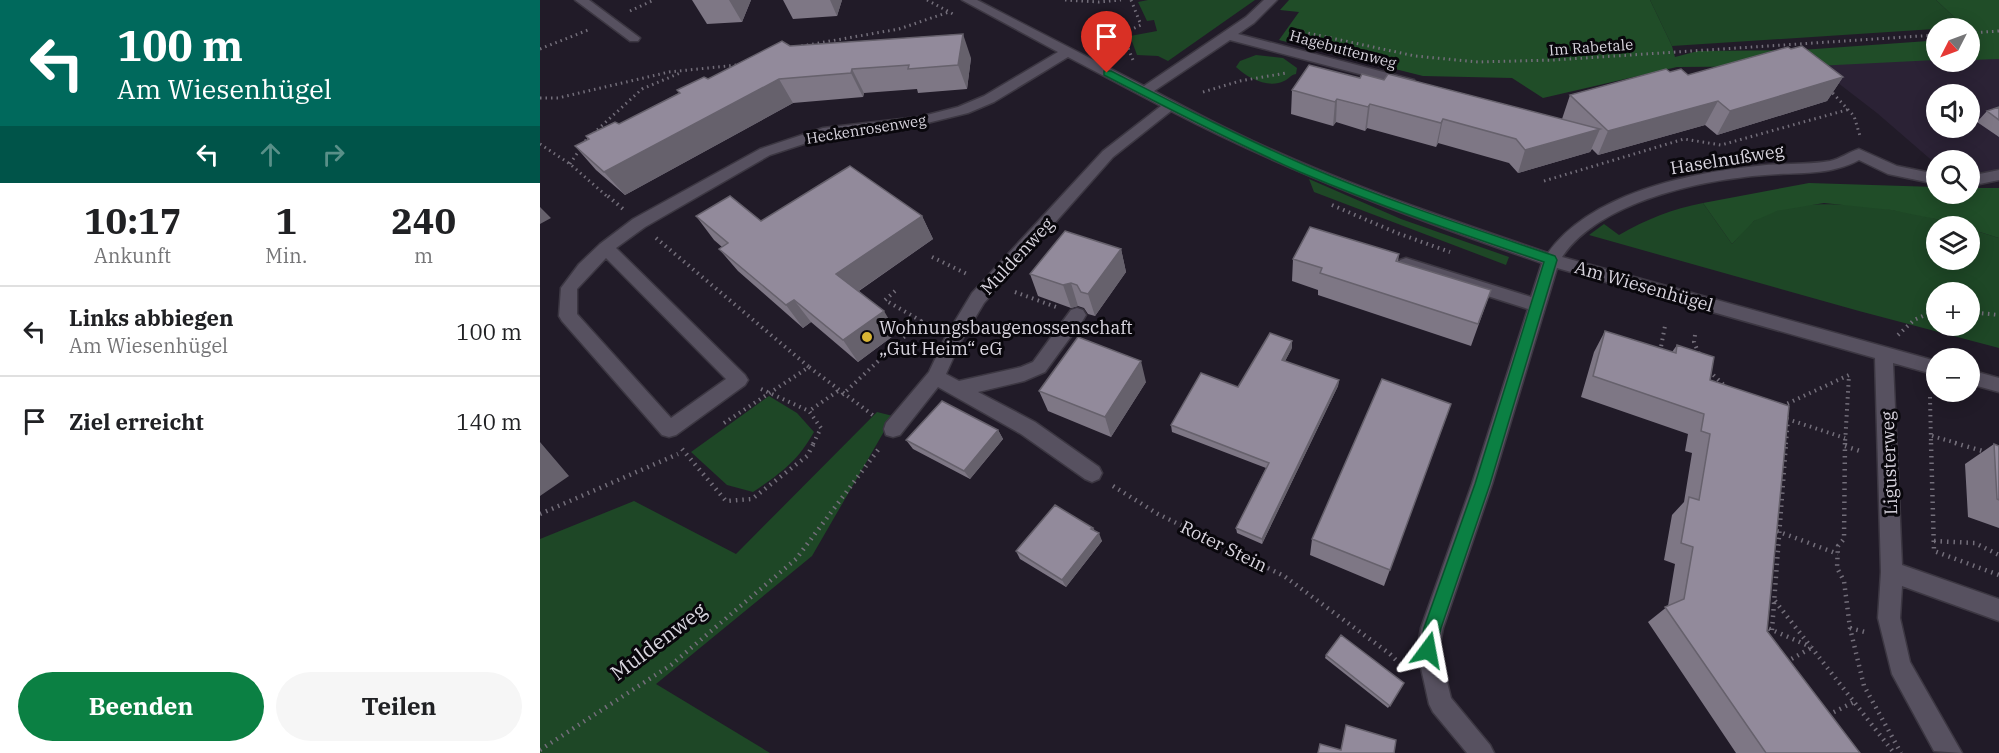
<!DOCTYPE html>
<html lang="de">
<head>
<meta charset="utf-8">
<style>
  body { margin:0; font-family:"IBM Plex Serif",serif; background:#f6f6f6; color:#202124; height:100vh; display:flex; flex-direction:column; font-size:22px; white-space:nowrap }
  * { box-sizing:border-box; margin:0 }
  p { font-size:20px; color:#757577 }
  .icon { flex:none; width:33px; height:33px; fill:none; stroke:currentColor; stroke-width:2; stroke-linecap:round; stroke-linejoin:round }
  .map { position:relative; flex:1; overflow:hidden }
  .drawer { display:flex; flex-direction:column; background:#fff; width:540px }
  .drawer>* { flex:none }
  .guide { background:#00695c; color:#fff; overflow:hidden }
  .needle { width:39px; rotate:228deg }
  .controls { position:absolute; left:1386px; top:18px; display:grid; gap:12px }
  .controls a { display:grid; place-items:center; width:54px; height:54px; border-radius:50%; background:#fff; box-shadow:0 3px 15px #0003; font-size:30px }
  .pin { position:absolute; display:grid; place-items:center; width:51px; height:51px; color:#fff; margin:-62px -26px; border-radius:50% 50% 50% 0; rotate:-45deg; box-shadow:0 0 6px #0007 }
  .pin .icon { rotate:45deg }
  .me { position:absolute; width:66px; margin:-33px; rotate:13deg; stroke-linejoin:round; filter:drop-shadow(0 0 4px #0008) }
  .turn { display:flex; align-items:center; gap:21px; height:126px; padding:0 18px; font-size:27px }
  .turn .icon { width:78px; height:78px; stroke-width:2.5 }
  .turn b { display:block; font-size:42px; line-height:51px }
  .lanes { display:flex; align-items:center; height:57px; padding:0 18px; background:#0003; justify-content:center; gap:30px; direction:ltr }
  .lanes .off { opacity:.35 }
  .eta { display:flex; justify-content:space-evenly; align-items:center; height:102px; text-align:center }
  .eta b { font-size:36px; font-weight:700; line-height:42px }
  .action { display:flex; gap:12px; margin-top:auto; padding:12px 18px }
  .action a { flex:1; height:69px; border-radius:36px; background:#0b8043; color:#fff; font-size:24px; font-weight:700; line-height:69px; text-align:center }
  .action a+a { background:#f6f6f6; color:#202124 }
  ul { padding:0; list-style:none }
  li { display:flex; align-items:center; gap:18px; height:90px; padding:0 18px; border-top:2px solid #e0e0e0 }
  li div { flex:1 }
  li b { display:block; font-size:22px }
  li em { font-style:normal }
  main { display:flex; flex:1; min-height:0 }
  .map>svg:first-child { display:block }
  .built { fill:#2b2235; fill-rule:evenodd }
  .green { fill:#1e4726; fill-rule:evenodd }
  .forest { fill:#204d28 }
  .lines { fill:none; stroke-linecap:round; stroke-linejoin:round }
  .minor-casing { stroke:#3c3742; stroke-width:3 }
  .path-far2 { stroke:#736e7a; stroke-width:3; stroke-dasharray:1.5 4; stroke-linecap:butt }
  .path-far1 { stroke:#736e7a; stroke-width:4; stroke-dasharray:1.5 4.5; stroke-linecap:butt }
  .path { stroke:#736e7a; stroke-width:4.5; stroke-dasharray:1.5 5; stroke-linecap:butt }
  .minor { fill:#575160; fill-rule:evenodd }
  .wall { fill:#7e7785 }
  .shaded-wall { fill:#66616c }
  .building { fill:#928a9b; stroke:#66616c; stroke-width:1.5 }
  .route { fill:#0b8043; stroke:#07532c; stroke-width:1.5 }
  .poi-dot { fill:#d8b434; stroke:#09070c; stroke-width:2 }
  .labels { text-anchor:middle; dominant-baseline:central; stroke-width:6; stroke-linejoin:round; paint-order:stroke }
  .far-street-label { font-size:15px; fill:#d9d5df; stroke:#09070c }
  .street-label { font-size:18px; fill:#d9d5df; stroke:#09070c }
  .poi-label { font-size:18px; fill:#d9d5df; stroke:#09070c; text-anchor:start }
  .near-street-label { font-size:21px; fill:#d9d5df; stroke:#09070c }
</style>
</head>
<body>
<main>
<section class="drawer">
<div class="guide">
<div class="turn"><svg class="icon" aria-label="left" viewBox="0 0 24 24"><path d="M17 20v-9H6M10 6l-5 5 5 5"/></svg><div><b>100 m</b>Am Wiesenhügel</div></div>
<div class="lanes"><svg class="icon" aria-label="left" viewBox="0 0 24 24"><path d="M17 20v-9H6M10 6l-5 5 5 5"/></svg><svg class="icon off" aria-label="ahead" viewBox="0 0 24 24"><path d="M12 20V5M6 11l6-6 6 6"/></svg><svg class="icon off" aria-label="right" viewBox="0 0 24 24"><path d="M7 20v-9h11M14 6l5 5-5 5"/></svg></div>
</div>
<div class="eta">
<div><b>10:17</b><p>Ankunft</p></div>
<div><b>1</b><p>Min.</p></div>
<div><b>240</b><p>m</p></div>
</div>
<ul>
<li><svg class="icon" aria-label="left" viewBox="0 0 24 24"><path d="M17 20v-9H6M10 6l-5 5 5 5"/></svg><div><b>Links abbiegen</b><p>Am Wiesenhügel</p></div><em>100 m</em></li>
<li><svg class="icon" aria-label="arrive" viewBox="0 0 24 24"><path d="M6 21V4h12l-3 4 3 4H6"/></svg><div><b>Ziel erreicht</b></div><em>140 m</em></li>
</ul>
<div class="action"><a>Beenden</a><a>Teilen</a></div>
</section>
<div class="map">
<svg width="1459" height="753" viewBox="0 0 1459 753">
  <rect width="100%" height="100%" fill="#211b28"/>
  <path class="built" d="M1459 51V168L1450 172H1430V160H1396V164L1337 113 1276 66 1396 56V62H1430V53ZM1396 94H1430V128H1396Z"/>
  <path class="green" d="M608 0H715L628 61 618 56 597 55 590 36 617 31 614 20 607 21 598 2Z
    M1110 0H1396L1425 27 1132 46Z
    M716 55 743 58 757 68 756 74C750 75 749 79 744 81 729 89 707 78 696 67L700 61Z
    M769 179 861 219 969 257 966 265 774 192Z
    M1163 203 1192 244C1199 237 1206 227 1214 221 1263 189 1370 210 1422 226H1396V260H1430V229L1459 238V348L1319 311 1049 235 1064 224 1079 235C1107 219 1132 209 1163 203ZM1396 292H1430V326H1396Z
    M229 396 257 413 274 432C257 462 241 473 213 492L187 485 151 452Z
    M337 412 353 416 272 556 116 684 230 753H0V539L94 501 196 554Z"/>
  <path class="forest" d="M749 0H1110L1132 46 1135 57 1158 51 1261 50 1388 41 1396 38V60L1276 66 1137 67 1003 98 972 78 883 76 739 40 759 12 740 10Z
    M1396 0H1459V59L1430 60V28H1421L1425 27Z
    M1269 183 1396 187V194H1430V188H1459V238L1430 229V226L1351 210 1284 203 1237 211 1214 221 1192 244 1163 203Z"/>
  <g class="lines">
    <defs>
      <path id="minor" d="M35 0H49L100 38 98 41H90Z
        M422 0H437L604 86 706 17 724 0H737L714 23 698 34 874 80 876 83 869 87 690 40 614 91C641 105 668 120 696 133 796 182 903 217 1008 253 1050 194 1148 173 1217 166 1241 163 1266 165 1290 161 1300 159 1309 152 1319 149L1357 166 1396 174V184L1348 174 1319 160C1290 176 1257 172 1225 175 1161 180 1060 201 1022 257L1396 361V375L1353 363 1362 565 1459 599V621L1362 586 1360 618 1370 662 1422 753 1394 751 1352 674 1338 618 1341 572 1335 358 1017 268 952 484 903 628 899 650 911 698 950 745 954 753H927L893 712 889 704 877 650 881 628 932 484 988 309 860 268 858 264 860 260 866 258 991 297 1002 263C875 219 750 173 631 111L573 157 444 303 420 343 406 374 419 381 481 367 493 362 531 310 537 308 543 310 546 315 543 320 505 372 484 381 438 392 495 422 559 467 562 473 559 479 552 482 545 479 481 434 398 387 360 435 353 437 346 435 344 429 346 423 389 372 406 336 432 293 563 151 621 106 528 57 454 102 428 113 379 125 285 137 230 155 105 227 76 248 205 375 208 380 205 385 136 435 129 437 122 435 22 321 19 316 21 288 39 264 60 244 93 219 220 149 283 128 379 117 418 107 444 96 518 52ZM66 258 186 379 131 418 37 314V289Z
        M1459 170V180L1430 186V176Z
        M1430 370 1459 378V392L1430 384Z"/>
    </defs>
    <use href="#minor" class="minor-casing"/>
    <path class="path-far2" d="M387 0 413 14
      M525 0 559 2 581 0
      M591 0 601 25 588 31 584 38 593 60
      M90 11 114 0
      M763 32 875 56 938 62 1014 60 1396 35
      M1430 33 1459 31
      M256 47 359 29 409 12
      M0 49 48 30
      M1289 89 1314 116 1320 136
      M663 92 700 81 746 73
      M0 98H18L129 72 197 65
      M0 144 30 164 69 198
      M30 164 46 140 102 89 140 73
      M1004 181 1144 139 1181 145 1310 109"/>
    <path class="path-far1" d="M68 196 83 209
      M792 205 857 233 910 252
      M116 238 269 367
      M392 257 429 275
      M475 292 516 307
      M1430 312 1459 315
      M1155 335 1154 342 1159 354
      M1358 335 1374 320 1396 310
      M1120 352 1125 326
      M1169 371 1185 386
      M221 389 269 411
      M302 395 381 321 345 300 355 291
      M1390 397 1391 444
      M1242 406 1309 375 1305 444
      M1247 419 1305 438
      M184 423 269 367 334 416
      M1392 436 1420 444
      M273 444 281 428 269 411 298 391
      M1246 444 1248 420"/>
    <path class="path" d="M1305 443 1304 539 1298 546 1297 568 1304 581 1310 628 1324 686 1361 753
      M1391 443 1394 551 1459 575
      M1415 443 1446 452
      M1305 446 1323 452
      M142 449 186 501 212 499 267 456 274 443
      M573 486 618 514 744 576 850 654 863 667
      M0 514 138 454
      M1237 531 1298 554
      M1394 541 1435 543 1459 555
      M1235 601 1354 753
      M1223 626 1271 647
      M1310 628 1325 632
      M1232 630 1246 443
      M1246 662 1271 648
      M1288 715 1314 702
      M0 750 131 665 256 559 341 446"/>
    <use href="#minor" class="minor"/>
  </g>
  <path class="wall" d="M152 0H211L202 22 167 24Z
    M243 0H302L297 16 253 19Z
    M250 46 431 58 427 89 378 93 377 89 324 93 323 97 253 103 85 195 56 170 35 146 48 140 46 136 79 124 139 93 137 90 168 79Z
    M1130 72 1148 75 1303 77 1287 101 1177 135 1165 125 1058 155 1052 149 1050 152 978 173 969 163 898 143 896 147 827 128 825 131 796 122 793 126 751 114 752 90 820 78 844 80 1022 119 1030 95Z
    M1459 107V137L1437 122 1447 111Z
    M156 216 221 221 382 216 393 239 319 291 357 333 318 362 271 322 263 328 198 271 179 249 182 247 174 240Z
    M581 249 586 272 555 316 548 314 544 308 538 306 531 308 498 296 490 274Z
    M859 254 858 262 951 290 931 346 778 295V290L752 281 753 259Z
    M1065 331 1132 352 1137 345 1170 380 1227 631 1320 753H1196L1108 622 1128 606 1135 564 1124 560 1132 515 1144 502 1152 453 1145 451 1148 434 1041 397 1054 352Z
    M752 348 745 361 799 380 798 386 722 544 697 533 696 528 726 468 632 432 631 425 698 387Z
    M606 382 571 437 508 411 499 391Z
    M911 404 844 586 770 555 772 539Z
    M458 430 463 439 430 479 373 449 366 440Z
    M1454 444 1459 446V528L1428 517 1425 464Z
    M553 528 562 541 526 587 480 559 476 551Z
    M786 655 864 683 848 708 785 658Z"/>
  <path class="shaded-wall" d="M189 0H211L202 22Z
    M290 0H302L297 16Z
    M423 34 431 58 427 89 418 65Z
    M312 69 324 93 323 97 311 73Z
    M1303 77 1287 101 1177 135 1190 111Z
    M239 79 253 103 85 195 64 172Z
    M797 99 796 122 793 126 795 102Z
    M1178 101 1165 125 1058 155 1068 131Z
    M830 104 827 128 825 131 828 107Z
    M903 119 898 143 896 147 901 123Z
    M1060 129 1050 152 978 173 985 150Z
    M0 207 11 218 0 224Z
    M382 216 393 239 311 296 296 274Z
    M581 249 586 272 555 316 548 294Z
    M531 283 538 306 531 308 523 285Z
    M254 300 271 322 263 328 246 305Z
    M344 311 357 333 318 362 303 340Z
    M752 341V348L742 367V360Z
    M601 361 606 382 571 437 565 417Z
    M799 380 798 386 722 544V539Z
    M911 404 904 424 844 586 850 570Z
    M458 430 463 439 430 479 424 471Z
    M0 442 29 476 0 496Z
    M559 533 562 541 526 587 522 580Z"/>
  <path class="building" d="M423 34 418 65 368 69 369 65 312 69 311 73 239 79 64 172 35 146 49 139 46 136 75 122 79 124 140 93 137 90 164 77 168 79 242 41 250 46Z
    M1262 46 1303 77 1190 111 1178 101 1068 131 1030 95 1126 69 1130 72 1141 69 1148 75 1248 47 1251 49Z
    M769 65 820 78 822 74 844 80 848 74 1060 129 985 150 976 139 903 119 901 123 830 104 828 107 797 99 795 102 752 90Z
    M1459 107V120L1447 111Z
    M310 166 382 216 296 274 344 311 303 340 254 300 246 305 179 249 188 243 156 216 190 196 221 221Z
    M770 227 859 254 856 261 951 290 938 324 780 273 782 268 753 259Z
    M525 231 581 249 548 294 541 292 537 285 531 283 523 285 490 274Z
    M1065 331 1136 353 1137 345 1174 357 1170 380 1249 406 1227 631 1320 753H1226L1125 607 1144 599 1153 547 1141 543 1149 497 1159 500 1170 434 1161 431 1164 414 1053 376Z
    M730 333 752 341 742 360 799 380 722 539 696 528 729 463 631 425 661 373 698 387Z
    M538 337 601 361 565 417 499 391Z
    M842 379 911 404 850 570 772 539Z
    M402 401 458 430 424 471 366 440Z
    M1454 444 1459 446V500L1457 499Z
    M515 505 553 528 551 529 559 533 522 580 476 551Z
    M801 635 864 683 850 706 786 655Z
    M806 725 856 740 854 753H778L780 744 801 750Z"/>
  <path class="route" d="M564 71H571C636 104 700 137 767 166 848 201 932 228 1015 256L1017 260 950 484 901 628 894 656 888 659 882 656 880 650 884 628 935 484 1004 262C922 234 840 206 760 172 693 142 629 109 564 75Z"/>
  <circle class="poi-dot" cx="327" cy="337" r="6"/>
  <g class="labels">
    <g class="far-street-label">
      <text transform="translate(1051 47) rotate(-4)">Im Rabetale</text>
      <text transform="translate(803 49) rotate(15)">Hagebuttenweg</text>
      <text transform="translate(326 129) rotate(-9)">Heckenrosenweg</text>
    </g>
    <g class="street-label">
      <text transform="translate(1187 159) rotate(-9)">Haselnußweg</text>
      <text transform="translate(477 256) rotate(-47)">Muldenweg</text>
      <text transform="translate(1104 286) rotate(16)">Am Wiesenhügel</text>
      <text transform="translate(1349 463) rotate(-92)">Ligusterweg</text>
      <text transform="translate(684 546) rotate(26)">Roter Stein</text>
    </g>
    <g class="poi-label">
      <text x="339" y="327">Wohnungsbaugenossenschaft<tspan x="339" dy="21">„Gut Heim“ eG</tspan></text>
    </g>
    <g class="near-street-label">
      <text transform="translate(118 641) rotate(-37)">Muldenweg</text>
    </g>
  </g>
</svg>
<div class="controls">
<a><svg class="needle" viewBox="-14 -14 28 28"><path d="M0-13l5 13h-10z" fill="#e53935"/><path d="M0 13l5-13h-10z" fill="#757577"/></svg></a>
<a><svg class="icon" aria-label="sound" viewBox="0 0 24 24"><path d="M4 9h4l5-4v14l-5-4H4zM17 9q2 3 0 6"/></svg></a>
<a><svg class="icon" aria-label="search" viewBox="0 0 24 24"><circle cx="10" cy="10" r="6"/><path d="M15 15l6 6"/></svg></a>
<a><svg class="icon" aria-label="layers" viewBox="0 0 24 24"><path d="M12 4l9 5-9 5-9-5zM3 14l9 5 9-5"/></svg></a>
<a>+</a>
<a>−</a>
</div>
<div class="pin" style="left:567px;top:73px;background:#d93025"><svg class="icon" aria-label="arrive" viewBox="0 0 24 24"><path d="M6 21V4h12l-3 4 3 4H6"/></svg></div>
<svg class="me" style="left:888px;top:650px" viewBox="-20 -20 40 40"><path d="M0-17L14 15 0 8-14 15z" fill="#0b8043" stroke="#fff" stroke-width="4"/></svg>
</div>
</main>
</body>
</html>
